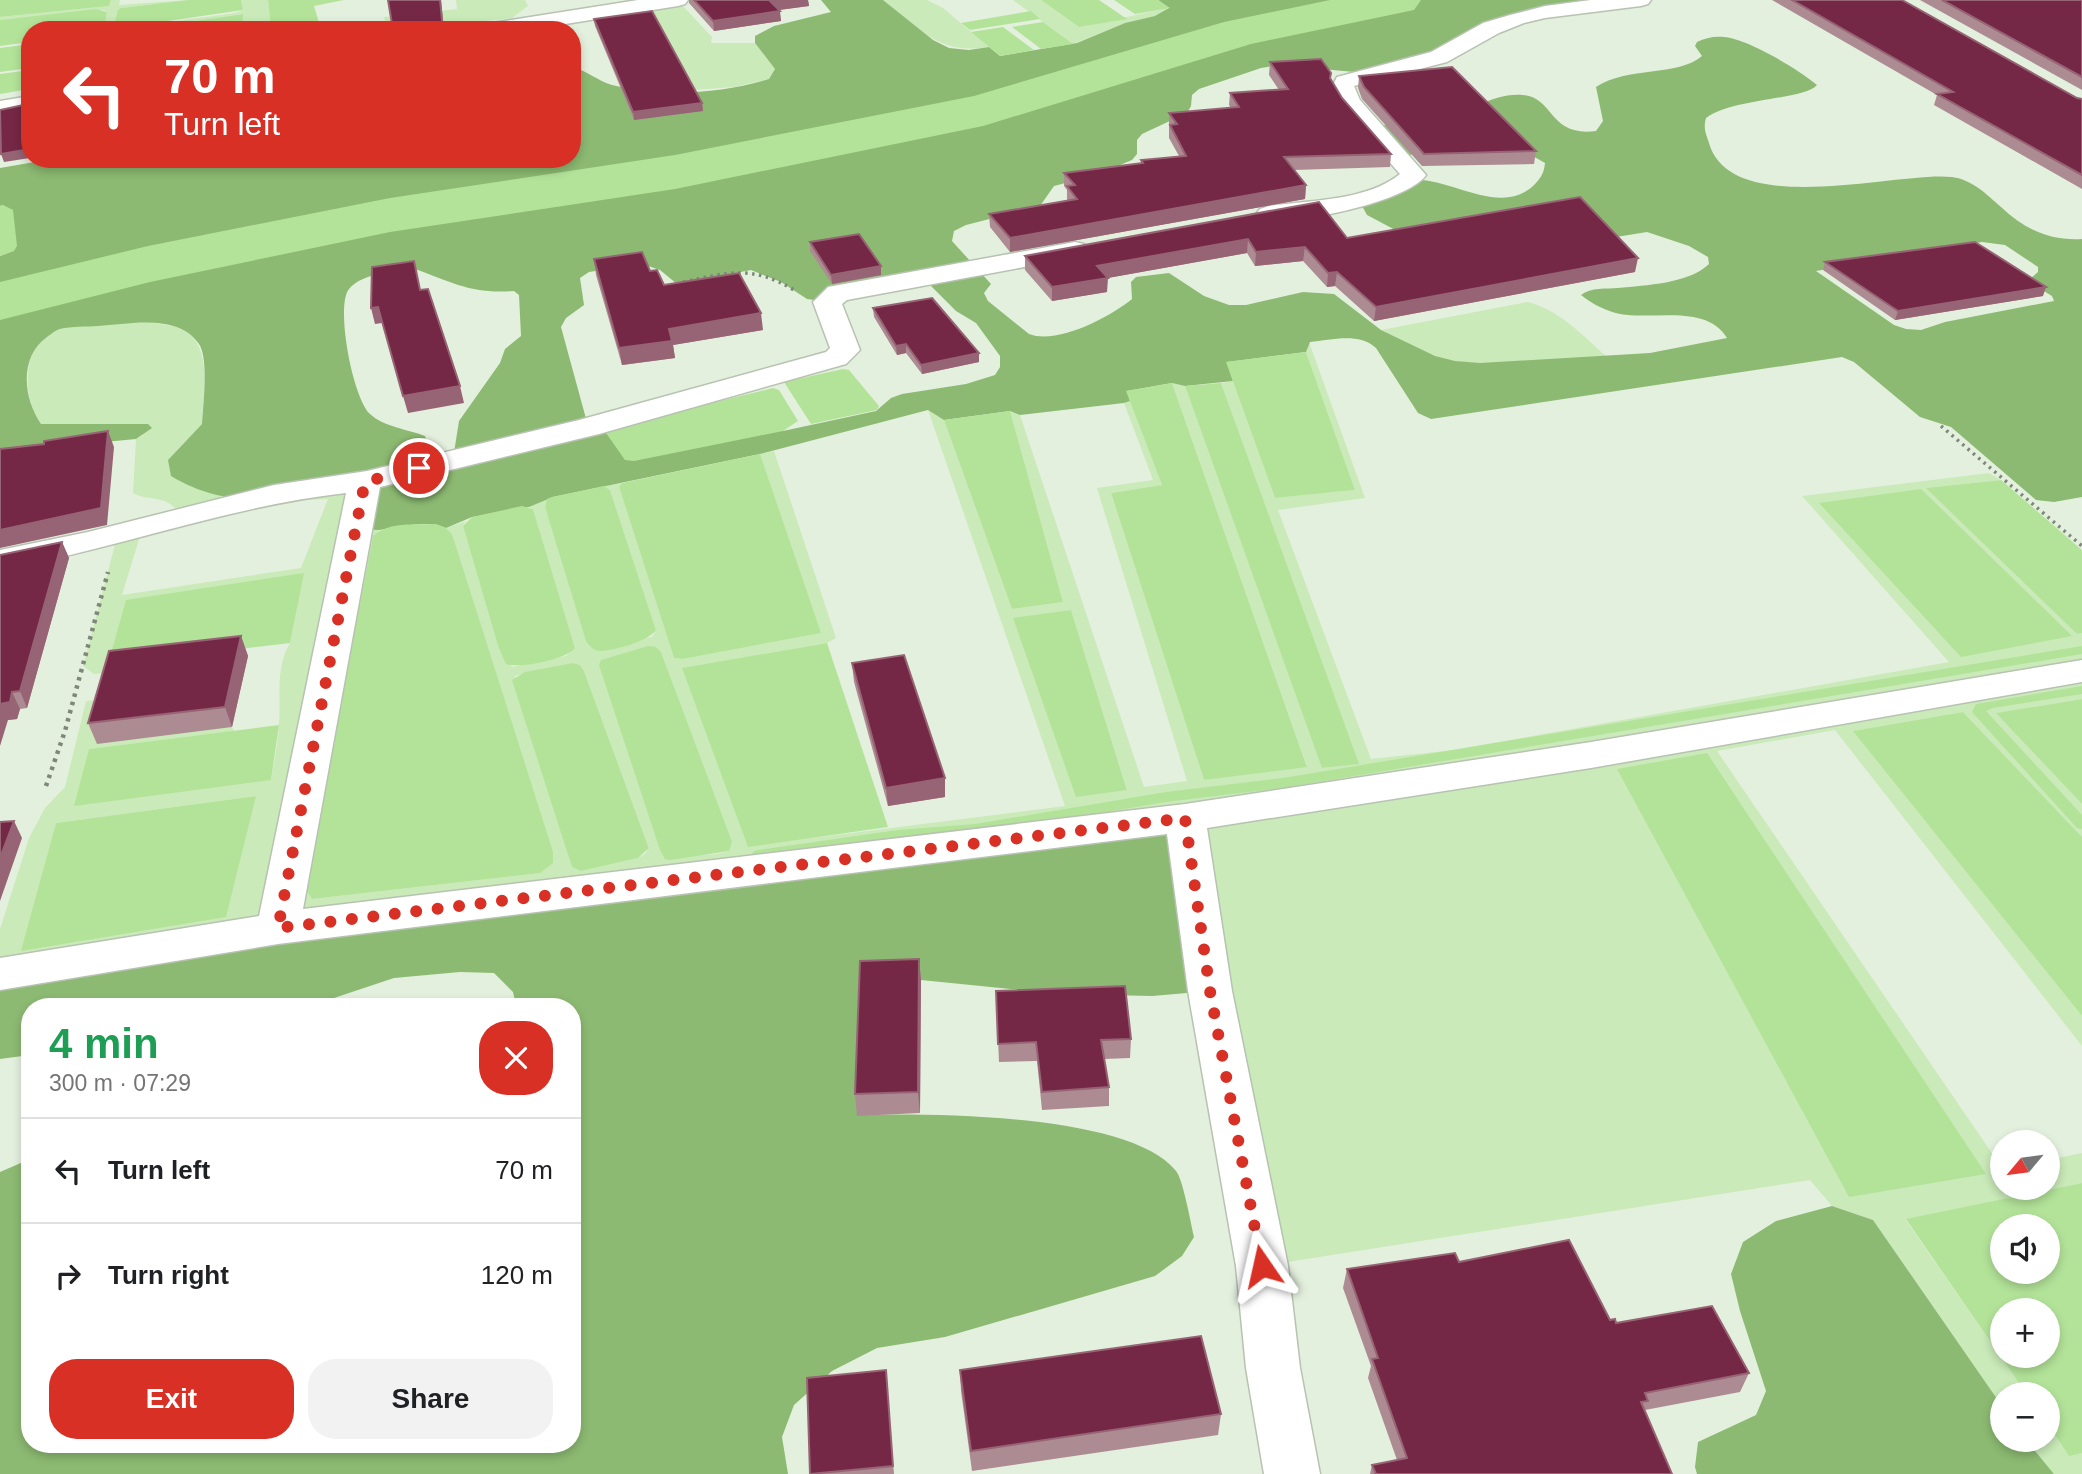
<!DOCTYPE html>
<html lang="en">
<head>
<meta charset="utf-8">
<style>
  body { margin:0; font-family:Helvetica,sans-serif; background:#f2f2f2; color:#202124; height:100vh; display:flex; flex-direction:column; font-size:26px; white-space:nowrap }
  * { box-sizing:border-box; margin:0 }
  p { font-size:23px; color:#757577 }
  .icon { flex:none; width:38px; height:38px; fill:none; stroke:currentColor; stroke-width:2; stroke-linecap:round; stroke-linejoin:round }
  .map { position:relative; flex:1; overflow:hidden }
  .side { position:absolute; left:21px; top:998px; width:560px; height:455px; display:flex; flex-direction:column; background:#fff; border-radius:28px; box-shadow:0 4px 10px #0003 }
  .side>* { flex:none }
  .guide { position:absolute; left:21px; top:21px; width:560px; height:147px; border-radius:28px; box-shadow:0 4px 10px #0003; background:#d93025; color:#fff; overflow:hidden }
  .needle { width:46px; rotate:241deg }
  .controls { position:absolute; left:1990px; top:1130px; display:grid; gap:14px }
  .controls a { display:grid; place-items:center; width:70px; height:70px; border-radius:50%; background:#fff; box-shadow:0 4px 10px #0003; font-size:35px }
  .pin { position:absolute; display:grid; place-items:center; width:60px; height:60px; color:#fff; margin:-30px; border:4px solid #fff; border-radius:50%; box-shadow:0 2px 7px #0007 }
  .me { position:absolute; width:77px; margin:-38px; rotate:349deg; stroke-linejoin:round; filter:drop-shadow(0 0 5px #0008) }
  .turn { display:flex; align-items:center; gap:24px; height:147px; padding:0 28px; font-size:32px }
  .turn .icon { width:91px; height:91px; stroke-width:2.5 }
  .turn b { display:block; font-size:49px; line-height:60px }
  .round { display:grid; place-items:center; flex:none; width:74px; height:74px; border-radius:28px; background:#f2f2f2 }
  .summary { display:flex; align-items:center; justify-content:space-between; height:119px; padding:0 28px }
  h1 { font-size:42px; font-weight:600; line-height:52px; color:#1e9e55 }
  .button { display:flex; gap:14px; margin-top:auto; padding:14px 28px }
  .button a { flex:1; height:80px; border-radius:28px; background:#d93025; color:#fff; font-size:28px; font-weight:600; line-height:80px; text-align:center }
  .button a+a { background:#f2f2f2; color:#202124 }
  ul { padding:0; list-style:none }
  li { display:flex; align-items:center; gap:21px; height:105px; padding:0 28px; border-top:2px solid #e0e0e0 }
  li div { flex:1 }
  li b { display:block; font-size:26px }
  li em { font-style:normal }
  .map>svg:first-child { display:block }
  .green { fill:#caeab9; fill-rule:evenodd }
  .forest { fill:#8cba72; fill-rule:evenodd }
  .water { fill:#b3e399; fill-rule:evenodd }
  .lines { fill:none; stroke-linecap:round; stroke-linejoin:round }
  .stream { fill:#b3e399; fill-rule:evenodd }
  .river { fill:#b3e399; fill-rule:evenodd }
  .minor-casing { stroke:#b7c2b1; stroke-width:3 }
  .path-far1 { stroke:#7f877b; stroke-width:3.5; stroke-dasharray:2.5 4.5; stroke-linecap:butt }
  .path { stroke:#7f877b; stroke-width:4.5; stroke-dasharray:3.5 5; stroke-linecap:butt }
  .minor { fill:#fff; fill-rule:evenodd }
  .wall { fill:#ac8c92 }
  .shaded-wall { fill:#966474 }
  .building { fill:#742846; stroke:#966474; stroke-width:2 }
  .route { stroke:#d93025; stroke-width:12; stroke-dasharray:0 21.6 }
</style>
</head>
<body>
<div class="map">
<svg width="2082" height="1474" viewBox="0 0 2082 1474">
  <rect width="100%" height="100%" fill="#e4f0de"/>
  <path class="green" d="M111 0H120L119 5 188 0 121 8 118 29 235 13 243 10 241 0H268L271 30H242V14L133 30H104L107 12 104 10 0 20V17L109 6Z
    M456 0H525L528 6 512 18 485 21 477 30H382L381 26 386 25 384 17 457 9Z
    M883 0H927L943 8 989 47C938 55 920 29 883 0Z
    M1013 0H1041L1079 27C1111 22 1139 13 1170 8L1156 16 1125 23 1073 44Z
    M680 3 712 37 711 43H755L775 69 769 79 734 87 652 93 686 79V72L632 11Z
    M1527 302C1559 309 1583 336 1607 357 1559 359 1479 372 1435 356 1416 349 1399 338 1381 330Z
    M150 322C159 324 173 325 182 329 214 346 203 394 202 424L168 460 367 481 356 528 380 530 373 536 305 887 312 899 540 873 452 534 446 528 466 521 463 526 498 646 512 667 566 656 575 648 533 509 529 507 547 499 545 507 590 647 652 637 656 630 610 490 604 486 622 483 619 487 674 658 683 659 820 633 760 454 774 451 836 638 827 643 683 668 748 846 1065 806 928 410 944 420 1012 609 1063 602 1010 411 1020 415 1144 787 1187 781 1097 488 1153 480 1124 403 1130 401 1162 485 1111 493 1204 780 1307 766 1172 383 1185 386 1323 768 1358 763 1221 383 1233 381 1275 498 1355 490 1306 352 1309 342 1365 498 1278 510 1371 759 1454 750 1949 662 1802 496 1989 473 2001 480 1927 488 2077 634 2082 633V699L1997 713 2082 804V837L1963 712 1854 731 2082 1016V1046L1835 730 1717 751 2002 1168V1188H2048V1160L2082 1153V1183L1906 1220 2027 1395H2002V1406L1873 1220 1832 1206 1810 1180 1262 1266 1186 818 0 974V929L29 838 45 808 65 787 86 701 107 699 232 727 234 731 89 749 271 780C274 762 278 743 279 725 281 697 275 668 290 643L303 574 107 673 94 674 83 666 117 537 182 517C166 492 152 503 133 493L136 439 144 435 41 424C30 408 27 392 28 372 30 353 39 338 57 330 69 324 132 323 150 322ZM328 499 301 568 122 595 140 536 186 522 307 500ZM1071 610 1127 789V790L1013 619ZM656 647 661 652 731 842 729 851 717 854 665 858ZM573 663 580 665 584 671 649 847 645 854 638 858 581 871 572 867 515 676ZM256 796V797L22 951 56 823Z
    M2048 1424 2069 1455 2082 1453V1474H2054L2026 1440H2048Z"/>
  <path class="forest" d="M821 0H883L933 40 949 48 969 50 989 47 1000 56 1077 43 1125 23 1155 16 1169 8 1158 0H1612L1545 12 1463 44 1365 73 1280 65 1261 68 1199 89 1192 95 1191 106 1187 113 1142 134 1137 140V154L1132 160 1096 175 1054 186 1040 206 966 225 954 231 952 241 991 284 984 293 988 301 1029 334C1057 345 1110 317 1132 299L1131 282 1136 277 1169 273 1204 296 1229 305H1246L1303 292 1334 294 1381 330 1435 356 1455 361 1480 363 1650 353 1727 338C1707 304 1653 320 1620 314 1606 311 1592 304 1581 295 1591 287 1606 289 1618 288 1646 285 1688 284 1709 264L1708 257 1689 246 1647 232 1610 238 1399 232 1367 215 1361 204C1376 197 1395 182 1411 180 1449 176 1499 217 1533 186 1540 179 1544 174 1545 163L1524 151 1406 155 1371 126C1393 124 1419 125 1441 120 1468 113 1494 92 1523 95 1555 98 1548 137 1596 131L1603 121 1596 87C1627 66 1678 77 1702 56L1695 46 1697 42C1705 38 1714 36 1724 37 1748 39 1798 69 1817 85 1804 100 1733 98 1706 118 1703 129 1706 133 1709 143 1731 220 1897 171 1952 177 1973 180 1986 194 2001 207 2024 229 2050 241 2082 239V497L2054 502 2036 500 1951 427 1920 417 1854 362 1842 357 1431 419 1418 413 1376 348C1359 332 1331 340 1310 342L1306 352 1227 362 1233 381 1185 386 1172 383 1127 391 1130 401 1124 403 1020 415 1010 411 944 420 928 410 760 454 553 497 529 507 472 517 446 528C424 519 401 528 379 530 371 530 363 529 356 528L364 486C293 495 236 515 171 476L168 460 202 424C203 406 209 359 199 344 178 313 129 324 98 326 86 327 72 326 60 329 56 330 51 334 47 337 19 357 23 398 41 424H148L152 428 136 439 0 452V256L13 251 3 205 0 206V168L52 159H572V67C586 70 598 81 612 85 661 97 720 94 769 79L775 69 755 43V36L774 26 831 12ZM1982 242 2005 245 2038 267V272L2031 278 2037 287 2052 296 2054 301 1945 322 1921 330 1906 329 1894 325 1816 271ZM642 264 660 270 677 284 751 270 781 282 807 299 827 302 923 278 956 311 976 323 1000 356V367L995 375 966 384 902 394 891 398 876 411 783 431 588 426 561 327 566 318 584 305 580 278 589 272ZM415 269C454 283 471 294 514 291L519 295 521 336 505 349 500 363 459 421 453 459 420 466 430 454 425 436C407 429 384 427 370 414 353 399 335 306 349 289 363 272 396 272 415 269Z
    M1185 818 1210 991 1152 996 1059 994 921 980 862 982 857 1115C927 1113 1131 1113 1176 1171 1183 1179 1191 1224 1194 1237L1182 1256 1155 1276 945 1337 877 1348 832 1371 794 1405 782 1437 788 1474H0V1172L30 1159V1444H572V1006H516L513 992 494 973 460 972 394 978 310 1006H30V1055L0 1059V974Z
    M1832 1206 1873 1220 2002 1406V1440H2026L2054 1474H1697L1695 1467 1698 1442 1756 1415 1766 1391 1740 1311 1731 1274 1743 1242 1776 1221Z"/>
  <path class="water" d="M0 0H111L109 6 0 17Z
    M188 0H241L243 10 113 29 118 10 121 8Z
    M268 0H344L314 6 320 26 271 30Z
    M1041 0H1099L1127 19 1079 27Z
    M1114 0H1158L1170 8 1135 14Z
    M96 9 107 12 104 30H30V42L0 46V20Z
    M1031 11 1040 19 970 30 961 23Z
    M243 14 242 30H133Z
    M1043 22 1073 44 1041 49 1012 27Z
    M1003 27 1034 50 1000 56 971 32Z
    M30 44V68L0 72V48Z
    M30 70V89L0 94V74Z
    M3 205 13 210 17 246 14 251 0 256V206Z
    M1306 352 1355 490 1275 498 1226 362Z
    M843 369 849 370 879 406 877 410 811 424 784 382Z
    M1172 383 1307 767 1204 780 1111 493 1162 485 1126 391Z
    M1221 383 1359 764 1322 768 1185 386Z
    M773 388 779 390 798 421 783 431 634 461 625 460 606 433 613 427Z
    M1010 411 1063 602 1012 609 944 420Z
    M760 454 821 633 683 659 674 658 619 487 622 483Z
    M2001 480 2082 550V633L2077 634 1926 488Z
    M604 486 610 490 656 630C649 641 613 651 599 651 593 650 589 646 586 641L545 507 547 499 552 497Z
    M1921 489 2072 636 1961 657 1819 503Z
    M522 506 533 509 575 648C568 659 519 669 506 664L498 646 463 526 472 517Z
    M436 524 446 528 452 534 553 852V863L540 873 312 899 305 888 373 536C389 521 416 525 436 524Z
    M304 573 290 643 108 664 126 600Z
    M1071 610 1127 790 1076 797 1013 618Z
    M827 643 888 827 748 847 682 668Z
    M648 646 656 647 661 652 732 842 729 851 671 860 665 859 660 850 599 665 601 660Z
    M573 663 580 665 584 671 649 848 638 858 581 871 572 867 512 680 525 672Z
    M2082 699V804L1996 713Z
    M1963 712 2082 837V1016L1853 731Z
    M279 725 271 780 74 806 89 749Z
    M1707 753 1986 1174 1849 1197 1617 769Z
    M256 796 226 917 21 951 56 823Z
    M2082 1183V1453L2069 1456 2048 1424V1395H2027L1906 1219ZM2002 1227H2048V1272H2002ZM2002 1311H2048V1356H2002Z"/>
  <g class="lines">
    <path class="stream" d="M2082 646V654L1283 788 1166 802 975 834 898 840 759 860 754 859 751 855 754 851 759 850 898 830 975 824 1166 792 1283 778Z
      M2082 686V694L1993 708 1986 711 2082 815V829L2077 828 1972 712 1976 704Z"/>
    <path class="river" d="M1330 0H1421L1414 10 1251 44 983 126 675 189 390 232 150 282 0 320V282L148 246 390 198 675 155 974 96 1224 22Z"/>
    <defs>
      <path id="minor" d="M638 0H688L685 4 678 6 528 30H476L478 25 486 24Z
        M1591 0H1651L1648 4 1641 6 1545 18 1524 23 1499 33 1447 62 1354 86 1360 100 1426 175C1408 202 1291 227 1260 219L1256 214 1260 209 1269 206C1310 200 1367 201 1400 174L1343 109 1331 89 1337 77 1431 52 1483 23 1510 15 1545 6Z
        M30 96V110L0 115V101Z
        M1075 242 1084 244 1088 250 1084 256 847 300 842 304 860 350 846 364 599 434 380 487 303 909 1185 804 1591 742 2082 660V682L1591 768 1207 828 1232 991 1288 1266 1300 1368 1320 1474H1264L1246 1368 1236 1266 1188 991 1167 834 278 944 0 990V958L259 916 346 493C229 506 116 549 0 570V550L88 532 274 485 367 471 579 420 826 352 830 348 813 302 828 287Z"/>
    </defs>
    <use href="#minor" class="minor-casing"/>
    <path class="path-far1" d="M683 282C729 272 752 265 794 290
      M1941 426 2082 546"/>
    <path class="path" d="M46 786 65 731 108 572"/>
    <use href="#minor" class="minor"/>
  </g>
  <path class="wall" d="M689 0H808L809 6 779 10 781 21 714 31 689 3Z
    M1772 0H1902L2077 98 2082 99V189L1934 105 1937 95Z
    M1920 0H2082V90Z
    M594 19 702 103 703 111 634 120 595 26Z
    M1270 62 1331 73V79L1342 98 1391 154 1390 167 1294 170 1306 185 1305 199 1010 252 990 227 989 214 1068 201 1067 199V190L1064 186V173L1141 163V160L1179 156 1169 138V113L1231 108 1229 105 1230 93 1279 90 1269 75Z
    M1359 76 1536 151 1534 164 1422 166 1362 99 1358 88Z
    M1319 202 1347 238 1635 272 1374 321 1335 286 1327 287 1303 261 1255 266 1247 253 1107 278V292L1052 301 1025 270V256Z
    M810 242 881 266V275L832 284 810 251Z
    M594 259 650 271 664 285 763 330 673 345 675 358 622 365 596 275Z
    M1825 262 2043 296 1895 320 1823 270Z
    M873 308 979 353V362L922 374 906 353 897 355 874 317Z
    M62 542 69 558 27 708 20 709 17 719 8 720 0 555Z
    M241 636 248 656 232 727 97 744 88 723Z
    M852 663 945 778V797L888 806 854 682Z
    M919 959 921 980 920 1113 857 1116 855 1094Z
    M996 991 1131 1039 1130 1058 1104 1059 1109 1087V1106L1042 1110 1037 1061 999 1062Z
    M1459 1262 1616 1323 1749 1373 1740 1392 1645 1410 1672 1474H1370L1372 1465 1397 1460 1368 1378 1371 1366 1343 1288 1347 1269Z
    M886 1370 894 1474H810Z
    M960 1370 1221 1414 1218 1435 972 1471 961 1391Z"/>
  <path class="shaded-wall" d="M440 0H441L444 30H443Z
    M779 0H808L809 6 771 11 770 1Z
    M780 11 781 21 714 31 713 21Z
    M702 103 703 111 634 120 633 112Z
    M30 149V158L4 162 1 154Z
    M418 159H451L419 163Z
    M1306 185 1305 199 1010 252V238Z
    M1248 239 1247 253 1097 280V266Z
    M1305 247 1303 261 1255 266 1256 252Z
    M1638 258 1635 272 1374 321 1376 307Z
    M881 266V275L832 284 831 275Z
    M1337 272 1335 286 1327 287 1328 273Z
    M1108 278 1107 292 1052 301V287Z
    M2046 287 2043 296 1895 320 1898 311Z
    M378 307 382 323 375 324 371 308Z
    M761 313 763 330 673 345 675 358 622 365 619 348 669 329Z
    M906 344V353L897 355 896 346Z
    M979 353V362L922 374 921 365Z
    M460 386 464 403 408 413 403 396Z
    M108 431 114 447 107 525 0 548V530Z
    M62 542 69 558 27 708 20 691Z
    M241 636 248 656 232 727 225 707Z
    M12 692 20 709 17 719 8 720 0 746V704Z
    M945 778V797L888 806 886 788Z
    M14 821 22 838 0 901V858Z
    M919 959 921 980 920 1113 918 1092Z"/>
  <path class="building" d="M388 0H440L443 30H393Z
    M694 0H779L770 1 780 11 713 21Z
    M1792 0H1902L2077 98 2082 99V175L1937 94 1953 92Z
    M1942 0H2082V77Z
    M652 11 702 103 633 112 594 19Z
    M1321 59 1331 73 1330 78 1342 98 1391 154 1284 157 1306 185 1010 238 989 214 1077 199 1067 186 1075 185 1064 173 1143 163 1141 160 1186 156 1170 125 1177 124 1169 113 1239 107 1230 93 1288 89 1270 62Z
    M1452 67 1536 151 1424 154 1364 87 1359 76Z
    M30 99V149L1 154 0 110 28 104Z
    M1580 197 1638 258 1376 307 1337 272 1328 273 1305 247 1256 252 1248 239 1097 266 1108 278 1052 287 1025 256 1319 202 1347 238Z
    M859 234 881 266 831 275 810 242Z
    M1975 242 2046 287 1898 311 1825 262Z
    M642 252 650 271 657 270 664 285 739 273 761 313 669 329 672 341 619 348 594 259Z
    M414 261 420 290 428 289 460 386 403 396 378 307 371 308 372 267Z
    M932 298 979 353 921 365 906 344 896 346 873 308Z
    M108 431 101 508 0 530V449L44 444V441Z
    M62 542 20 691 12 692 10 702 0 704V555Z
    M241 636 225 707 88 723 109 651Z
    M904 655 945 778 886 788 852 663Z
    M14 821 0 858V822Z
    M919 959 918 1092 855 1094 860 961Z
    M1125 986 1131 1039 1101 1040 1109 1087 1042 1092 1036 1042 998 1044 996 991Z
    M1569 1240 1610 1320 1615 1319 1616 1323 1712 1306 1749 1373 1645 1393 1648 1401 1641 1402 1672 1474H1376L1372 1465 1407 1458 1372 1359 1378 1358 1347 1269 1455 1253 1459 1262Z
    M1201 1336 1221 1414 971 1451 960 1370Z
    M886 1370 893 1466 810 1474 807 1378Z"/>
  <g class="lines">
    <path class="route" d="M419 468 372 480 364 486 278 928 1185 818 1210 991 1262 1266"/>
  </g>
</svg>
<div class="controls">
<a><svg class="needle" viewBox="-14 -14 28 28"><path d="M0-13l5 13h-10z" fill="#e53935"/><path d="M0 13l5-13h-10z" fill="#757577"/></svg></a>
<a><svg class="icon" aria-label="sound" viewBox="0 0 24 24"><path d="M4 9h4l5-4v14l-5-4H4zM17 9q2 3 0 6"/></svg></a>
<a>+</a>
<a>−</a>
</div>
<div class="pin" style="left:419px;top:468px;background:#d93025"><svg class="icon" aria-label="arrive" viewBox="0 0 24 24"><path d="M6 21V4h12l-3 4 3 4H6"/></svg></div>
<svg class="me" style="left:1262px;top:1266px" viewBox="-20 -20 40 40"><path d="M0-17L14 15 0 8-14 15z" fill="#d93025" stroke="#fff" stroke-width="4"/></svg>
<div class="guide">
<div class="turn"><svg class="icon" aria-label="left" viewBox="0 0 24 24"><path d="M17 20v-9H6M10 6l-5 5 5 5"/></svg><div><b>70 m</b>Turn left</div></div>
</div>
<section class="side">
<div class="summary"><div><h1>4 min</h1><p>300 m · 07:29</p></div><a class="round" style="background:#d93025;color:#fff"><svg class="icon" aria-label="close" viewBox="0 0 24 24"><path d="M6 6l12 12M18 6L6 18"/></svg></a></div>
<ul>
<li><svg class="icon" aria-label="left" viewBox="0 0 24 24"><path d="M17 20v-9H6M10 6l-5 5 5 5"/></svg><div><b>Turn left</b></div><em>70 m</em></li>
<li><svg class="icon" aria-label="right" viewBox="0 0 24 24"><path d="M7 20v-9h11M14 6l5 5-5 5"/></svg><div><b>Turn right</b></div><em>120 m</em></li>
</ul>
<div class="button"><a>Exit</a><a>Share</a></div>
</section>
</div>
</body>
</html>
